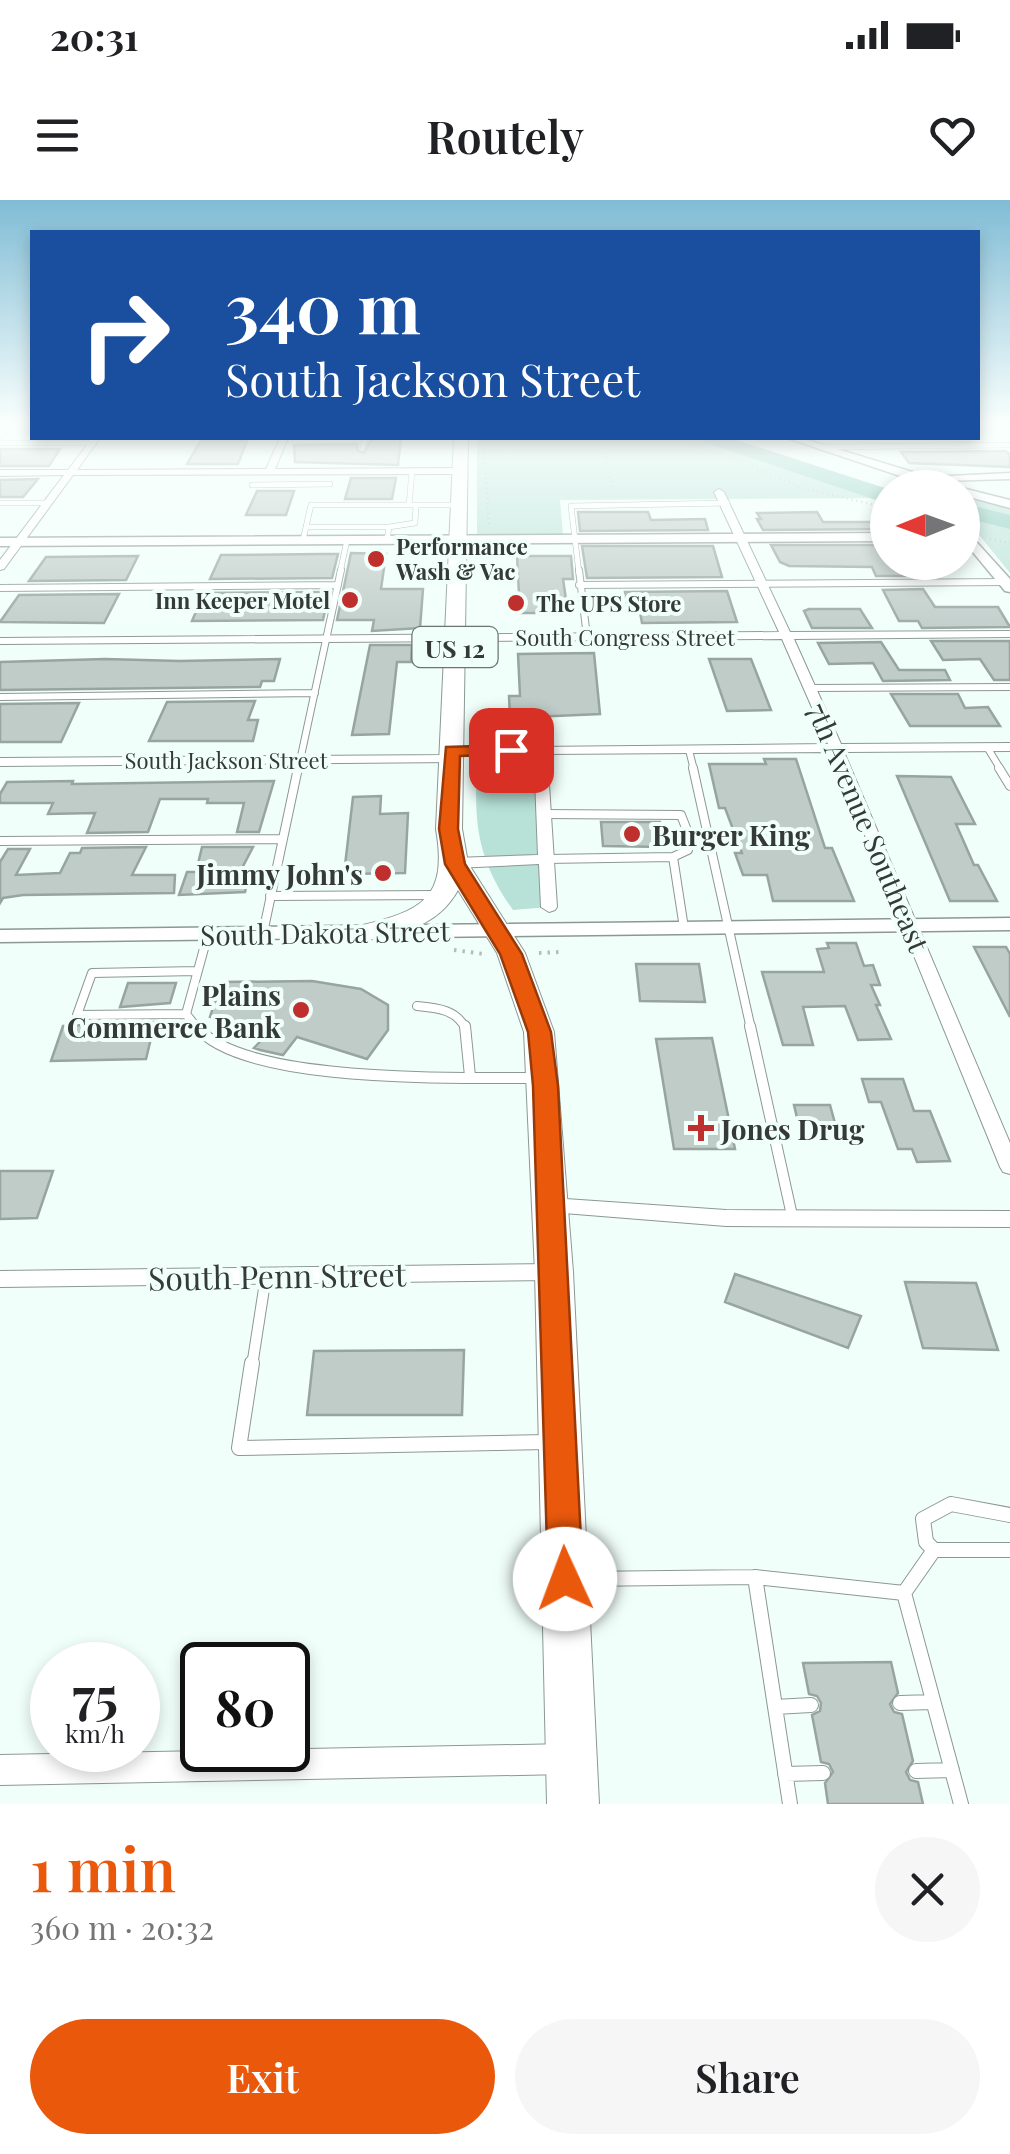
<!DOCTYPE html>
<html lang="en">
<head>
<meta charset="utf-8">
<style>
  body { margin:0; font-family:"Playfair Display",serif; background:#f6f6f6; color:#202124; height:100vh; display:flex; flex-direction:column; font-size:38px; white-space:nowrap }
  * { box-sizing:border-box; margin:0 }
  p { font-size:32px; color:#757577 }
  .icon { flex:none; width:55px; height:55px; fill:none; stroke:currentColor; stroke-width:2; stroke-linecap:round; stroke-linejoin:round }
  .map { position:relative; height:1604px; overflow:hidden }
  .side { display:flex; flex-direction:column; background:#fff; flex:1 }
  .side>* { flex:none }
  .hud { position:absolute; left:30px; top:30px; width:950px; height:210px; border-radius:0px; box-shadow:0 5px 15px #0003; background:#1a4fa0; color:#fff; overflow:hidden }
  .needle { width:65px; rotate:269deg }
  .buttons { position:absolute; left:870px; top:270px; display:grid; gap:20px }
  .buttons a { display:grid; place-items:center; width:110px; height:110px; border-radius:50%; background:#fff; box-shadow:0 5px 15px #0003; font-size:50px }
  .speed { position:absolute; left:30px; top:1442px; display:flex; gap:20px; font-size:50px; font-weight:700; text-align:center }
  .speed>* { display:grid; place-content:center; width:130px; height:130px; border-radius:50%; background:#fff; box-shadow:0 5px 15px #0003; line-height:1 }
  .speed small { font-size:25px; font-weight:400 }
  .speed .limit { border:5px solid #111; border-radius:15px; background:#fff; color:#111 }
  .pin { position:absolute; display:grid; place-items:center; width:85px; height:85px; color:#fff; margin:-42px; border-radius:20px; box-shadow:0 5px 15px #0006 }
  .me { position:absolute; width:110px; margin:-55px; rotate:358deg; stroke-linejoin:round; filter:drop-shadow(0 0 8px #0008) }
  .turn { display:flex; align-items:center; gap:35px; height:210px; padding:0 30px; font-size:45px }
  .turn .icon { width:130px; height:130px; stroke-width:2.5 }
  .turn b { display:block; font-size:70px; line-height:85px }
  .round { display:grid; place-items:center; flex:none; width:105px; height:105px; border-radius:52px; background:#f6f6f6 }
  .head { display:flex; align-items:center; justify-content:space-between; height:170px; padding:0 30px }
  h1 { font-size:60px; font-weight:600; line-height:75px; color:#ea580c }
  .action { display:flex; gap:20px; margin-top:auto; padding:20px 30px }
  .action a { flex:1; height:115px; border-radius:60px; background:#ea580c; color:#fff; font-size:40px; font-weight:600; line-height:115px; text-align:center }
  .action a+a { background:#f6f6f6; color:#202124 }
  .status { display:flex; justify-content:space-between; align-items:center; height:70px; padding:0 50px; background:#fff; direction:ltr }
  .status svg { height:28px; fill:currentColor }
  header { display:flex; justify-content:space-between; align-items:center; height:130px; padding:0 30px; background:#fff; font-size:45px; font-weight:600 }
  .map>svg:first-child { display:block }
  .green { fill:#b8e2d7 }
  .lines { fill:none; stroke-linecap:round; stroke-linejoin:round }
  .river { fill:#85c9b8; fill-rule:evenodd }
  .building { fill:#bfccc8; stroke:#98a4a0; stroke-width:2.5 }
  .service-far4-casing { stroke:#8c9894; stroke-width:6 }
  .service-far3-casing { stroke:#8c9894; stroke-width:8 }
  .service-far2-casing { stroke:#8c9894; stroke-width:10 }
  .service-far1-casing { stroke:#8c9894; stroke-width:12 }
  .service-casing { stroke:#8c9894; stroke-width:16 }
  .minor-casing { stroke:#8c9894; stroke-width:2 }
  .tertiary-casing { stroke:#8c9894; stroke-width:3 }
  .trunk-casing { stroke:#8c9894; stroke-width:2 }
  .path-far1 { stroke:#b3bebb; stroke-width:2.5; stroke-dasharray:1 4; stroke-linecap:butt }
  .path { stroke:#b3bebb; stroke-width:4; stroke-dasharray:2.5 6; stroke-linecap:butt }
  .service-far4 { stroke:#fff; stroke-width:5 }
  .service-far3 { stroke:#fff; stroke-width:6 }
  .service-far2 { stroke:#fff; stroke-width:8 }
  .service-far1 { stroke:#fff; stroke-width:10 }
  .service { stroke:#fff; stroke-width:14 }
  .minor { fill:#fff; fill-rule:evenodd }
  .tertiary { fill:#fff; fill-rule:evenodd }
  .trunk { fill:#fff; fill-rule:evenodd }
  .route { fill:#ea580c; stroke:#983908; stroke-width:2.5 }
  .poi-dot { fill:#be2f2d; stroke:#f1fffb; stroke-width:4 }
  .labels { text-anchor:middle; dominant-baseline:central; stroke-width:8; stroke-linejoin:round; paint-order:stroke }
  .far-poi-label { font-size:22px; font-weight:bold; fill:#353a39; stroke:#f1fffb; text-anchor:start }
  .far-street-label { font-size:22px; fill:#353a39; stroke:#f1fffb }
  .shield { fill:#f1fffb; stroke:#6d7573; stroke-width:2.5 }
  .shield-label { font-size:25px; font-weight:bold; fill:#353a39 }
  .street-label { font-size:28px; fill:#353a39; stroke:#f1fffb }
  .poi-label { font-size:28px; font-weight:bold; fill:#353a39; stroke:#f1fffb; text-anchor:start }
  .near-street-label { font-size:32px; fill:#353a39; stroke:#f1fffb }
</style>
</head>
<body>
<div class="status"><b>20:31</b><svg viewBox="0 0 49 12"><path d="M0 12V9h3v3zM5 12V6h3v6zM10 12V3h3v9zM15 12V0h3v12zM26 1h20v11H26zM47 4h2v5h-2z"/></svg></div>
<header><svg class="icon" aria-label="menu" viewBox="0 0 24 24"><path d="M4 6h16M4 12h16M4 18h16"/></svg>Routely<svg class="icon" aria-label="heart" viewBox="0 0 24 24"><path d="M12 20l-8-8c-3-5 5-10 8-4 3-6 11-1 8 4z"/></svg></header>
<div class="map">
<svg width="1010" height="1604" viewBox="0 0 1010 1604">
  <rect width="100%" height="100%" fill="#f1fffb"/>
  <path class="green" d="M477 238H711L887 298 560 300 563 334H477Z
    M962 297 1010 307V373L963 315Z
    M540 559 549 707 513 710C476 658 474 622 477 560Z"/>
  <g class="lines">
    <path class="river" d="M701 238H730L888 289V304L704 242Z
      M962 303 1010 315V329L962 317Z"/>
  </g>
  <path class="building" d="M372 238H401L398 265 295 262 294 245 357 244 358 251 364 253Z
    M201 240 247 241 238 264H187Z
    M0 249H60L49 266H0Z
    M1006 251 1010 255V267L909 263 901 252Z
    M351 278H396L392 299H345Z
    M38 279 23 297H0V280Z
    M257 291H294L286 315H246Z
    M578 312H648L651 320 705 319 708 330 580 331Z
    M817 312 823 322H888V329L763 330 757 319H761L757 313Z
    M771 345H888V362H903L913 376H876L872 367 789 366 780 362Z
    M582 346H713L722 377 587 378Z
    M351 353 386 354 381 389H423L420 428 372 431 374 420H337Z
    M323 354H338L332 378 210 379 221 355Z
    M138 356 126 380 29 381 46 357Z
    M517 356H571L573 379H563L568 413H520Z
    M923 389 935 407H998L1010 427 922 428 918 421H899L883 390Z
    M727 391 737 422 642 423 640 412H628L625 392Z
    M329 392 323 420 192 421 204 393Z
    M119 394 104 423 0 422 19 395Z
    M809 409H860L872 428H812L804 411Z
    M931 441H1010V480H994L980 459 943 460Z
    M881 442 899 470H945L950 480 883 481 873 463 829 464 818 443Z
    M370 445H412L411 462H397L389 534 352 535Z
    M594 453 600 514 510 518 509 496H520L518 454Z
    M105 459 180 461 280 459 274 481H262L260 487 0 490V462Z
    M709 459H751L771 510 727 511Z
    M891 494H958L965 508 988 507 1000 526H910Z
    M255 501 248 520H258L253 541H149L167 502Z
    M79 503 61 542H0V504Z
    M764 559H796L825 648H832L854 701H773L767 675H743L735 653H742L725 608H719L709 564H766Z
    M897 576 951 577 975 624H956L974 665H978L997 701H950Z
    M73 581 72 584 274 581 259 632H237L244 603H207L208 599H160L148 632 87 633 95 613 48 614 53 603H0V594L7 582Z
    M381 596 380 614 408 613 405 673 344 674 353 597Z
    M601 622H660L664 647 603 646Z
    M146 647 132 675H175L174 693 23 695 3 698 0 703V662L8 649H30L16 675 60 673 70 653H80L82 648Z
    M202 647H253L239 674H249L245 692 179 695 187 672H196Z
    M827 743H856L864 766 873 765 880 785H871L880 805H876L891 839 858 840 845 806 803 807 813 845H783L762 772H824L817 749 829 748Z
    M974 747H1006L1010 754V817Z
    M636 764H699L705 802 640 801Z
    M312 781 361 789 388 805V830L367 859 297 837 283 855 260 850 254 848 268 833 210 817 221 782Z
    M128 783H176L170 803 120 807Z
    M155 822 146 859 51 861 63 826Z
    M712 838 735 949H674L656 839Z
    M862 879H903L914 911H930L950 961 917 962 912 949H898L881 902H869Z
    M794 905H830L836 927 799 926Z
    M0 971H53L37 1018 0 1019Z
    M735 1074 861 1116 848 1148 725 1102Z
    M905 1082 976 1083 998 1150 923 1148Z
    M464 1150 462 1215H307L314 1151Z
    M891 1462 898 1493 890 1504 894 1512 902 1514 913 1561 906 1572 910 1580 918 1582 923 1604H828L825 1583 833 1572 829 1564 821 1562 812 1515 820 1511 821 1503 817 1496 809 1494 803 1463Z"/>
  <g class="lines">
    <defs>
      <path id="service-far4" d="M0 235 14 220
        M0 243H92
        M363 247 365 238
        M822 247 1010 245
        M252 285 330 284
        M0 303H47
        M409 305 412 271
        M306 327H389L387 340
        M389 327 415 323 416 305
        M303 340 311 305H459
        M340 373 347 340
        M579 373 571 306 727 303"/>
      <path id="service-far3" d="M579 370 587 437
        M579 385 1006 382
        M0 388 338 385
        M811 488 1010 487
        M0 497 315 493
        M987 547 1001 570
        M689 550 694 570
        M298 570 341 370"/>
      <path id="service-far2" d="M693 568 751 829
        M999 568 1010 586
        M543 614 681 615 688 633V650L673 657
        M0 641 283 639
        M546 659 673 657 684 728
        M270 696 436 695
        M263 733 298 568
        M417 806C437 808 456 809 466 829
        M186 814 77 815 92 773 197 771
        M198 829 186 814 208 734"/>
      <path id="service-far1" d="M196 826C242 885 461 877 535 878
        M465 826 470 876
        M750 826 793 1020
        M252 1166 266 1076"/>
      <path id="service" d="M252 1163 239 1248 547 1242
        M934 1350 926 1342 923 1319 951 1304 1010 1315
        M934 1350H1010
        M755 1377 790 1604
        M580 1379 755 1377 904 1393 934 1350
        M904 1393 961 1604
        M900 1503 933 1502
        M775 1507 811 1505
        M916 1571 952 1570
        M785 1574 823 1573"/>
      <path id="minor" d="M92 238H100L77 270 266 269 280 238H288L275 269 460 268 464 271 460 274 73 275 4 369 0 370V360L64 275 0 276V270H68Z
        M719 289 724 292 790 432 1010 431V437L794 439 841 544 1010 543V551L844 552 1010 943V974L1003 972 1000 967 831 552 547 554 557 707 555 710 549 712 541 707 539 664 455 668 447 663 455 658 538 655 534 554 452 555 445 551 447 548 828 544 782 439 0 444V438L779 432 714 292Z
        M451 555 456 556V562L0 566V558Z
        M551 998 726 1010 1010 1011V1027L726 1026 551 1012 544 1010 541 1005 544 1000Z
        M554 1064 562 1066 565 1072 562 1078 554 1080 0 1087V1071Z
        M566 1544 577 1548 581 1559 577 1570 566 1574 0 1585V1555Z"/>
      <path id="tertiary" d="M787 238H801L929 277 1010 273V279L941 281 956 288H936Z
        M962 288 1010 300V308L962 295Z
        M962 326 1010 379V392L1005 391 962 339Z
        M888 333V341L0 346V338Z
        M1010 718V730L0 742V730Z"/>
      <path id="trunk" d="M454 238H468L462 629 468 663 525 753 554 832 573 1072 599 1604H547L535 1072 524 832 497 753 458 690C438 726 406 731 369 740L355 732 359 726C422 711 448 699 436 629Z"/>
    </defs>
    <use href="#service-far4" class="service-far4-casing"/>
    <use href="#service-far3" class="service-far3-casing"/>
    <use href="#service-far2" class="service-far2-casing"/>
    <use href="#service-far1" class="service-far1-casing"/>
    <use href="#service" class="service-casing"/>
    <use href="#minor" class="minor-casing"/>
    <use href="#tertiary" class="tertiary-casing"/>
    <use href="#trunk" class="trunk-casing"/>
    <path class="path-far1" d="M483 238 489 324
      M599 238 614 290
      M667 238 737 259 802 288 888 308
      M990 339 1010 343"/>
    <path class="path" d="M454 750 484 754
      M539 753 559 752"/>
    <use href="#service-far4" class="service-far4"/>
    <use href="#service-far3" class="service-far3"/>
    <use href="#service-far2" class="service-far2"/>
    <use href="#service-far1" class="service-far1"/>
    <use href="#service" class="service"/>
    <use href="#minor" class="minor"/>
    <use href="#tertiary" class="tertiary"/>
    <use href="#trunk" class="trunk"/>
  </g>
  <linearGradient id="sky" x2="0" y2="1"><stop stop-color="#80bcd5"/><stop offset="0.5" stop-color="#f9fffd"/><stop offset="1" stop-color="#f9fffd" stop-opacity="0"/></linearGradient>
  <rect width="1010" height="444" fill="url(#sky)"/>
  <path class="route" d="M511 545 517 547V554L460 556 458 629 465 664 522 754 551 832 558 886 583 1379 578 1391 565 1395 553 1391 548 1379 533 886 528 832 500 754 445 664 439 629 446 547Z"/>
  <g class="poi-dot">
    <circle cx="376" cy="359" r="10"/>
    <circle cx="350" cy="400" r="10"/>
    <circle cx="516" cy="403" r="10"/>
    <circle cx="632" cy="634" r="10"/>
    <circle cx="383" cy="673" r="10"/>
    <circle cx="301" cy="810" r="10"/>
    <path d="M696 913h10v10h10v10h-10v10h-10v-10h-10v-10h10z"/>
  </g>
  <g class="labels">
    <g class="far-poi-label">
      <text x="396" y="346">Performance<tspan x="396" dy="25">Wash &amp; Vac</tspan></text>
      <text x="330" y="400" text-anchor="end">Inn Keeper Motel</text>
      <text x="536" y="403">The UPS Store</text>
    </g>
    <g class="far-street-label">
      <text x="625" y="437">South Congress Street</text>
      <text x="226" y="560">South Jackson Street</text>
    </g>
    <rect class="shield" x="412.5" y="427" width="85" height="40" rx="8"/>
    <g class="shield-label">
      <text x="455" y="447">US 12</text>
    </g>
    <g class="street-label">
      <text transform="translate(869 627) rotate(67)">7th Avenue Southeast</text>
      <text transform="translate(325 732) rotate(-1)">South Dakota Street</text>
    </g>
    <g class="poi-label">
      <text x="652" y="634">Burger King</text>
      <text x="363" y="673" text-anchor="end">Jimmy John's</text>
      <text x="281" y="794" text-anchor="end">Plains<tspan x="281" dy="32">Commerce Bank</tspan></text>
      <text x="721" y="928">Jones Drug</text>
    </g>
    <g class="near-street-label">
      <text transform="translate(277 1075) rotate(-1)">South Penn Street</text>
    </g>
  </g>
</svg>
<div class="buttons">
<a><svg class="needle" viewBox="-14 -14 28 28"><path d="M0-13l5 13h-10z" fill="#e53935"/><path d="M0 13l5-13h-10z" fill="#757577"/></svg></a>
</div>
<div class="speed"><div>75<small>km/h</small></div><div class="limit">80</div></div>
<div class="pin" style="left:511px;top:550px;background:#d93025"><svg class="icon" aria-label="arrive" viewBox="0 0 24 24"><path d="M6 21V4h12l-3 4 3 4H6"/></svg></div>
<svg class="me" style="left:565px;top:1379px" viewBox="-20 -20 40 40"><circle r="19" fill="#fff"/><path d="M0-13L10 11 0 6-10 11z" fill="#ea580c"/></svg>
<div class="hud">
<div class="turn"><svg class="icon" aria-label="right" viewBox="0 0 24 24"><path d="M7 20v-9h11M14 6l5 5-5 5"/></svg><div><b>340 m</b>South Jackson Street</div></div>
</div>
</div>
<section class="side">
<div class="head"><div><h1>1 min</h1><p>360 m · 20:32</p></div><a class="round"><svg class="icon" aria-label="close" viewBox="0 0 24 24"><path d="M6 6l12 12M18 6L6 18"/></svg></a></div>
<div class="action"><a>Exit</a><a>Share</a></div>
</section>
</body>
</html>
